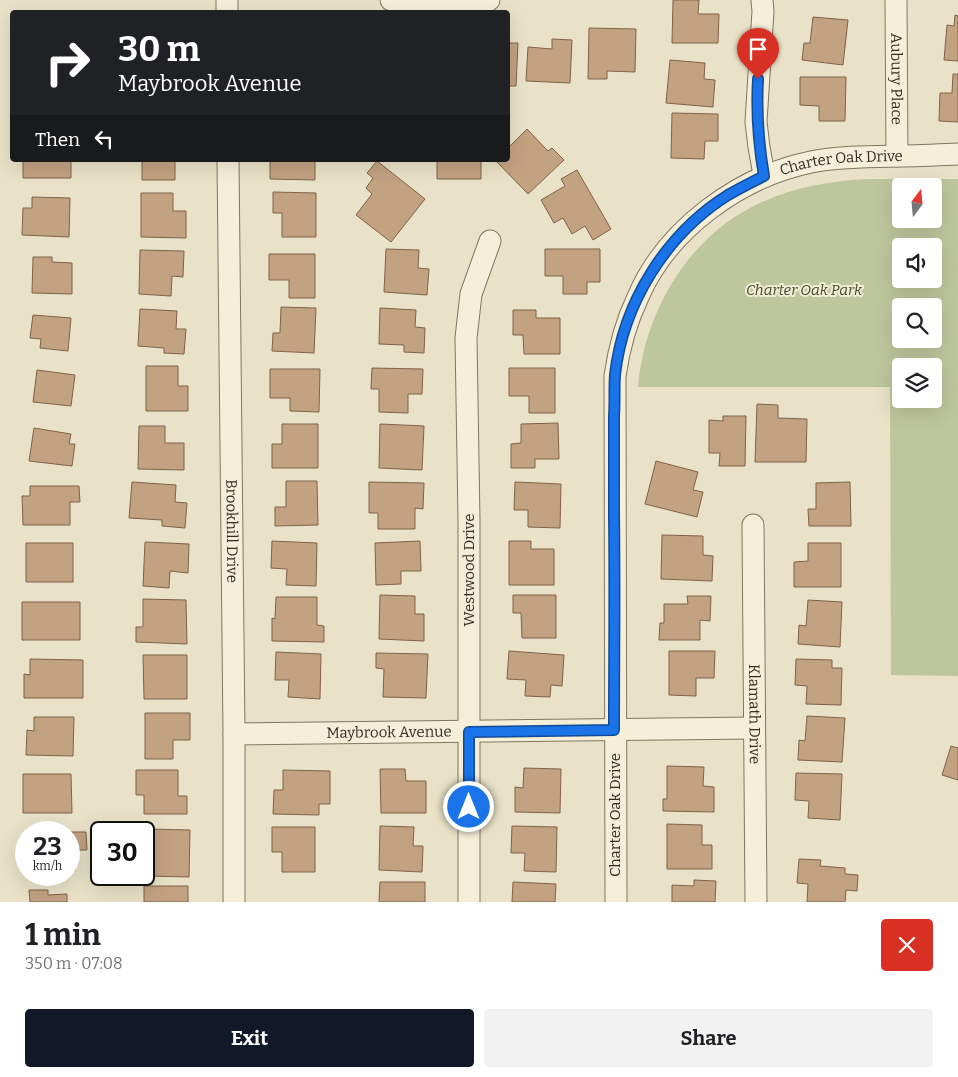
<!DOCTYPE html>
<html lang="en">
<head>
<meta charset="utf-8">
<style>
  body { margin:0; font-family:Bitter,serif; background:#f2f2f2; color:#202124; height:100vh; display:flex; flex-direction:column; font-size:19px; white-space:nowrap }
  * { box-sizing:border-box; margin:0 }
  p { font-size:16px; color:#757577 }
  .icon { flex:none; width:28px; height:28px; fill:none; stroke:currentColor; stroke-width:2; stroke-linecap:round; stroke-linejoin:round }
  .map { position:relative; height:902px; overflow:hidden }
  .sheet { display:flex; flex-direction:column; background:#fff; flex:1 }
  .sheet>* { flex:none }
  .top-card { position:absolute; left:10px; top:10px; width:500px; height:152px; border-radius:5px; box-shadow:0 5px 20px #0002; background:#202124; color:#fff; overflow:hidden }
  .needle { width:32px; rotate:16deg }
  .fabs { position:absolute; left:892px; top:178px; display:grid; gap:10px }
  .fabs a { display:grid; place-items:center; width:50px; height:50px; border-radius:5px; background:#fff; box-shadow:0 5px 20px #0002; font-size:25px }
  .speed { position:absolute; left:15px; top:821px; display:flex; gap:10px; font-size:25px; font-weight:700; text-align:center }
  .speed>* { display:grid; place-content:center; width:65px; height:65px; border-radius:50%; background:#fff; box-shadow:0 5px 20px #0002; line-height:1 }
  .speed small { font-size:12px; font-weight:400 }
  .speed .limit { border:2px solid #111; border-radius:8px; background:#fff; color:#111 }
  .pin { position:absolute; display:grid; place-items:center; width:42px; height:42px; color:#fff; margin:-51px -21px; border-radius:50% 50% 50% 0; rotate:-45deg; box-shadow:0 0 5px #0007 }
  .pin .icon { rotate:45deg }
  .me { position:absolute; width:55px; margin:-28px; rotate:0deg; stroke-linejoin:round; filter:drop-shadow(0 0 4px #0008) }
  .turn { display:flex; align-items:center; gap:18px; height:105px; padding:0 25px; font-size:22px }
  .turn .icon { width:65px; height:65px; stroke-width:2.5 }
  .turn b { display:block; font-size:35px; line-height:42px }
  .then { display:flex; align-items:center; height:48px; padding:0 25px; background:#0003; gap:10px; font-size:19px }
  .round { display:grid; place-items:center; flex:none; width:52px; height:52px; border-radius:5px; background:#f2f2f2 }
  .head { display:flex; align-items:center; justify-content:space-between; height:85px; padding:0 25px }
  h1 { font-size:30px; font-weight:700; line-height:38px }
  .cta { display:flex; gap:10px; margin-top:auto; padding:10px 25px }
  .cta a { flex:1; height:58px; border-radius:5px; background:#111827; color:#fff; font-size:20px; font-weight:700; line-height:58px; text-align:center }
  .cta a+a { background:#f2f2f2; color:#202124 }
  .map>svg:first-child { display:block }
  .green { fill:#bec69d; fill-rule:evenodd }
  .building { fill:#c3a282; stroke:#7f6248 }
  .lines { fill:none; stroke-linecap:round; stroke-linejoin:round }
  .street-casing { stroke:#83755f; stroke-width:23 }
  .street { stroke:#f5efda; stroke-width:21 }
  .route-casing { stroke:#114b97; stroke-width:12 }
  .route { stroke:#1a73e8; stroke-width:9 }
  .labels { text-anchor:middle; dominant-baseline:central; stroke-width:4; stroke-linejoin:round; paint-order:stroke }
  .street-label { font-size:15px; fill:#352c21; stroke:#f1ecd6 }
  .park-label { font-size:15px; font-style:italic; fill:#434f2a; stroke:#f1ecd6 }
</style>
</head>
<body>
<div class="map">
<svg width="958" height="902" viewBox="0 0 958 902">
  <rect width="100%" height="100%" fill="#e9e2c8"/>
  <path class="green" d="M868 179H958V676L891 675 890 387H638C644 315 685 242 750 208 787 188 827 181 868 179ZM901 186H934V219H901ZM901 246H934V279H901ZM901 306H934V339H901ZM901 366H934V399H901Z"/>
  <path class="building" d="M673 0H699L698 14H719L718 43H672Z
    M955 15 958 16V61L944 60 947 25 954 26Z
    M813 17 848 20 843 65 802 60 804 43H810Z
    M589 28 636 29 635 72 607 71V79H588Z
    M552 39 572 40 570 83 526 81 528 47 552 49Z
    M508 43H518L516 86H508Z
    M670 60 705 63 704 79 715 80 713 107 666 103Z
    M953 74H958V122L939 121 940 93H952Z
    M800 77H846L845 121H819V106L800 105Z
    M672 113 718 114V141H705L704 159 671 158Z
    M527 129 548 151 552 148 564 160 528 194 495 160H508V148Z
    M23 160H71V178H23Z
    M142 160H185H175V180H142Z
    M270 160H315V180L270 179Z
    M437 160H481V179H437Z
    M377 161 425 199 391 242 356 215 372 194 366 188 373 178 367 173Z
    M577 170 611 229 593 240 585 226 572 234 563 218 554 223 541 200 565 186 561 179Z
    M273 192 316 193V237H282V213H273Z
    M141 193H173V211H186V238L141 237Z
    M32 197 70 198 69 237 22 235 23 208H32Z
    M386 249 419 250 418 268 429 269 427 295 384 292Z
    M545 249H600V282H587V294H563V276H545Z
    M140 250 184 251 183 277 172 276 171 296 139 294Z
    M269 254H315V298H289V280H269Z
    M33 257H52V262L72 263V294L32 293Z
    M281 307 316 308 314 353 272 351 273 333H280Z
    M380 308 416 310 415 327 425 328 424 353 404 352V345L379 344Z
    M140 309 177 311 176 329H186L184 354 164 353V348L138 346Z
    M513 310H536V318H560V354H524L523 335H513Z
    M33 315 71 318 68 351 40 348 41 339 30 338Z
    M146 366H178V386H188V411H146Z
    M372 368 423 369 422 394H408V413L379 412V389H371Z
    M509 368H555V413H529V396H509Z
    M270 369H320L319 412 290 411V398H270Z
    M37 370 75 375 71 406 33 402Z
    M757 404 778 405V418L807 419 806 462H755Z
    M723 416H746L745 466H719L720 453H709V420L723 421Z
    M558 423 559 459H535V468H511V444L521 443V424Z
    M282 424H318V468H272V444H282Z
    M380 424 424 426 422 470 379 468Z
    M139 426H165V443H184V470L138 469Z
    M34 428 71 434 69 444H75L72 466 29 461Z
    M656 461 698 472 693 490 703 492 697 517 645 504Z
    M286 481H317L318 525 275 526V507H286Z
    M132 482 176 485 175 502 187 503 185 528 162 526V520L129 518Z
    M369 482 424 483 423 509 415 508V529H378V513H369Z
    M515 482 561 484 560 528 528 527V510H514Z
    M850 482 851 526H809L808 509H816V483Z
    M30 486H79L80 502H70V525H23L22 496H30Z
    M662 535 703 536V555L713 556 712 581 661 579Z
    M272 541 317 543 316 586 286 585 287 569 271 568Z
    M420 541 421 571H401V584L376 585 375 543Z
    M509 541H531V549H554V585H509Z
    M145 542 189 544 188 573 170 571 169 588 143 586Z
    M26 543H73V582H26Z
    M808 543H841V587H794V562L808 561Z
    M380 595 415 596V614H424V641L379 639Z
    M513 595H556V638H522L521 613H513Z
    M687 596H711L710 621 700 620V640H659L660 623H664V604H688Z
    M276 597H317V625L324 626V642L272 641V618L275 619Z
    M143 599 186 600 187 644 136 642V627H143Z
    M808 600 842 602 840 647 798 644 799 625 806 626Z
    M22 602H80V640H22Z
    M509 651 564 655 562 686 551 685 550 697 525 696 526 680 507 679Z
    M669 651H715L714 678H696V696L669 695Z
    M276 652 321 654 320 699 288 697 289 680H275Z
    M376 653 428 654 426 698 383 697 384 669 376 668Z
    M143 655H187V699H144Z
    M30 659 83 660V698H24V674L30 675Z
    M796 659 832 660V668H842L841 705 806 704 807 686 795 685Z
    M145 713H190V740H173V759H145Z
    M807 716 845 718 842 762 798 760 799 740 805 741Z
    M34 717H74L73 756 26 755 27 730 34 731Z
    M951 746 958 748V780L942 775Z
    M667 766 704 767 703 786 714 787V812L663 811V799H667Z
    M524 768 561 769 560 813 515 812V787L523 788Z
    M380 769H405L406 781H426V813H381Z
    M136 770H178V796H187V814H144V795H136Z
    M283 770 330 771V804H319V815L273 814 274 790H283Z
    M796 773 842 774 840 820 808 818 809 801 795 800Z
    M23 774H71L72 813H23Z
    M667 824 702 825V845H712V869H667Z
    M380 826 414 827 413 846H423L422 872 379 870Z
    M512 826 557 827 556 872 524 871 525 853H511Z
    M272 827H315V872H282V852H272Z
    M147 829 190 830 189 877 146 876Z
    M35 832H86L87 850H75V871H69V832Z
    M799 859 821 860 820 866 845 868V874L858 875 857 891 846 890 845 902H807L808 884 797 883Z
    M694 880 716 881 715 902H672V885L694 886Z
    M380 882H425V902H379Z
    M513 882 556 884 555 902H512Z
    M144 886H188V902H144Z
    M29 890H48V895L67 894V902H30Z"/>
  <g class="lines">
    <defs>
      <g id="street">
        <path d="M227 0V12"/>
        <path d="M391 0C424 3 456 2 489 0"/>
        <path d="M762 0 763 11 756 122 759 147 764 175"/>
        <path id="s1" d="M896 0 897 156"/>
        <path id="s2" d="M228 160 234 734V902"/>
        <path id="s3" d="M753 525 756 902"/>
        <path id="s4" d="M234 734 754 728"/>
        <path d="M469 902V520L466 338 471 294 490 241"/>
        <path id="s5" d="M616 902 615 376C619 348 626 322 638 297 667 229 739 177 811 162 839 156 869 157 897 156 918 156 938 155 958 154"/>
      </g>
    </defs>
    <use href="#street" class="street-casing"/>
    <use href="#street" class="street"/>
  </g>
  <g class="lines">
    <defs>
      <path id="route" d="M469 807V732L614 730C614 658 615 587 614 515 614 482 614 449 614 416 615 403 614 388 615 375 623 303 666 234 728 195 740 188 752 182 764 176 758 141 756 114 758 79"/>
    </defs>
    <use href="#route" class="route-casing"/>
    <use href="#route" class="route"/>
  </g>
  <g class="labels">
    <g class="street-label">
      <text stroke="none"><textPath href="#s1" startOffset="79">Aubury Place</textPath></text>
      <text stroke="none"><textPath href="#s5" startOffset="866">Charter Oak Drive</textPath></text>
      <text stroke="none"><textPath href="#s2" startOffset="371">Brookhill Drive</textPath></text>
      <text transform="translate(469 570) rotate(-90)">Westwood Drive</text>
      <text stroke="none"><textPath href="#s3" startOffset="189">Klamath Drive</textPath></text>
      <text stroke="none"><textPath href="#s4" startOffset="155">Maybrook Avenue</textPath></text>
      <text transform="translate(615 815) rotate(-90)">Charter Oak Drive</text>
    </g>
    <g class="park-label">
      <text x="804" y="290">Charter Oak Park</text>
    </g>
  </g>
</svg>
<div class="fabs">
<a><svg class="needle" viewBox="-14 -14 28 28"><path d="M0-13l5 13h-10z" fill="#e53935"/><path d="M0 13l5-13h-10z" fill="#757577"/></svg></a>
<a><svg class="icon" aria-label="sound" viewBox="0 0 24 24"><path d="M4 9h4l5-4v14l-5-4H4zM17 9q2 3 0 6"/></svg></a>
<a><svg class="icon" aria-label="search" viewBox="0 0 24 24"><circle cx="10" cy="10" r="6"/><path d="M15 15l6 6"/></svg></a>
<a><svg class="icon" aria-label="layers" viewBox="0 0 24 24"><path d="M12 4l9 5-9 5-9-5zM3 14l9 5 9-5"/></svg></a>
</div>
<div class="speed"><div>23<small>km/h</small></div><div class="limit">30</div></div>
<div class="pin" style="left:758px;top:79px;background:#d93025"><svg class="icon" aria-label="arrive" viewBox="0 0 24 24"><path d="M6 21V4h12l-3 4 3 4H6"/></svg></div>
<svg class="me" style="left:469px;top:807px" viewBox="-20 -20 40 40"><circle r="17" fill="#1a73e8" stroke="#fff" stroke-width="3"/><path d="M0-11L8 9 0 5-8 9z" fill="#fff"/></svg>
<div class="top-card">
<div class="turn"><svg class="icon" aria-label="right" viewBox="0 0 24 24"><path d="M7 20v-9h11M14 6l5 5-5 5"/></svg><div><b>30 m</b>Maybrook Avenue</div></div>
<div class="then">Then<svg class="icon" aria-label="left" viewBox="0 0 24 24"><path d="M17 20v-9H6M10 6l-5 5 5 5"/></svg></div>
</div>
</div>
<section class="sheet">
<div class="head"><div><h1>1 min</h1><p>350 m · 07:08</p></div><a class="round" style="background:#d93025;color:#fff"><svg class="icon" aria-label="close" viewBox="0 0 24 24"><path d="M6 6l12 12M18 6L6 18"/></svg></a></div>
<div class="cta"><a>Exit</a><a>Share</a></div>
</section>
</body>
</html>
